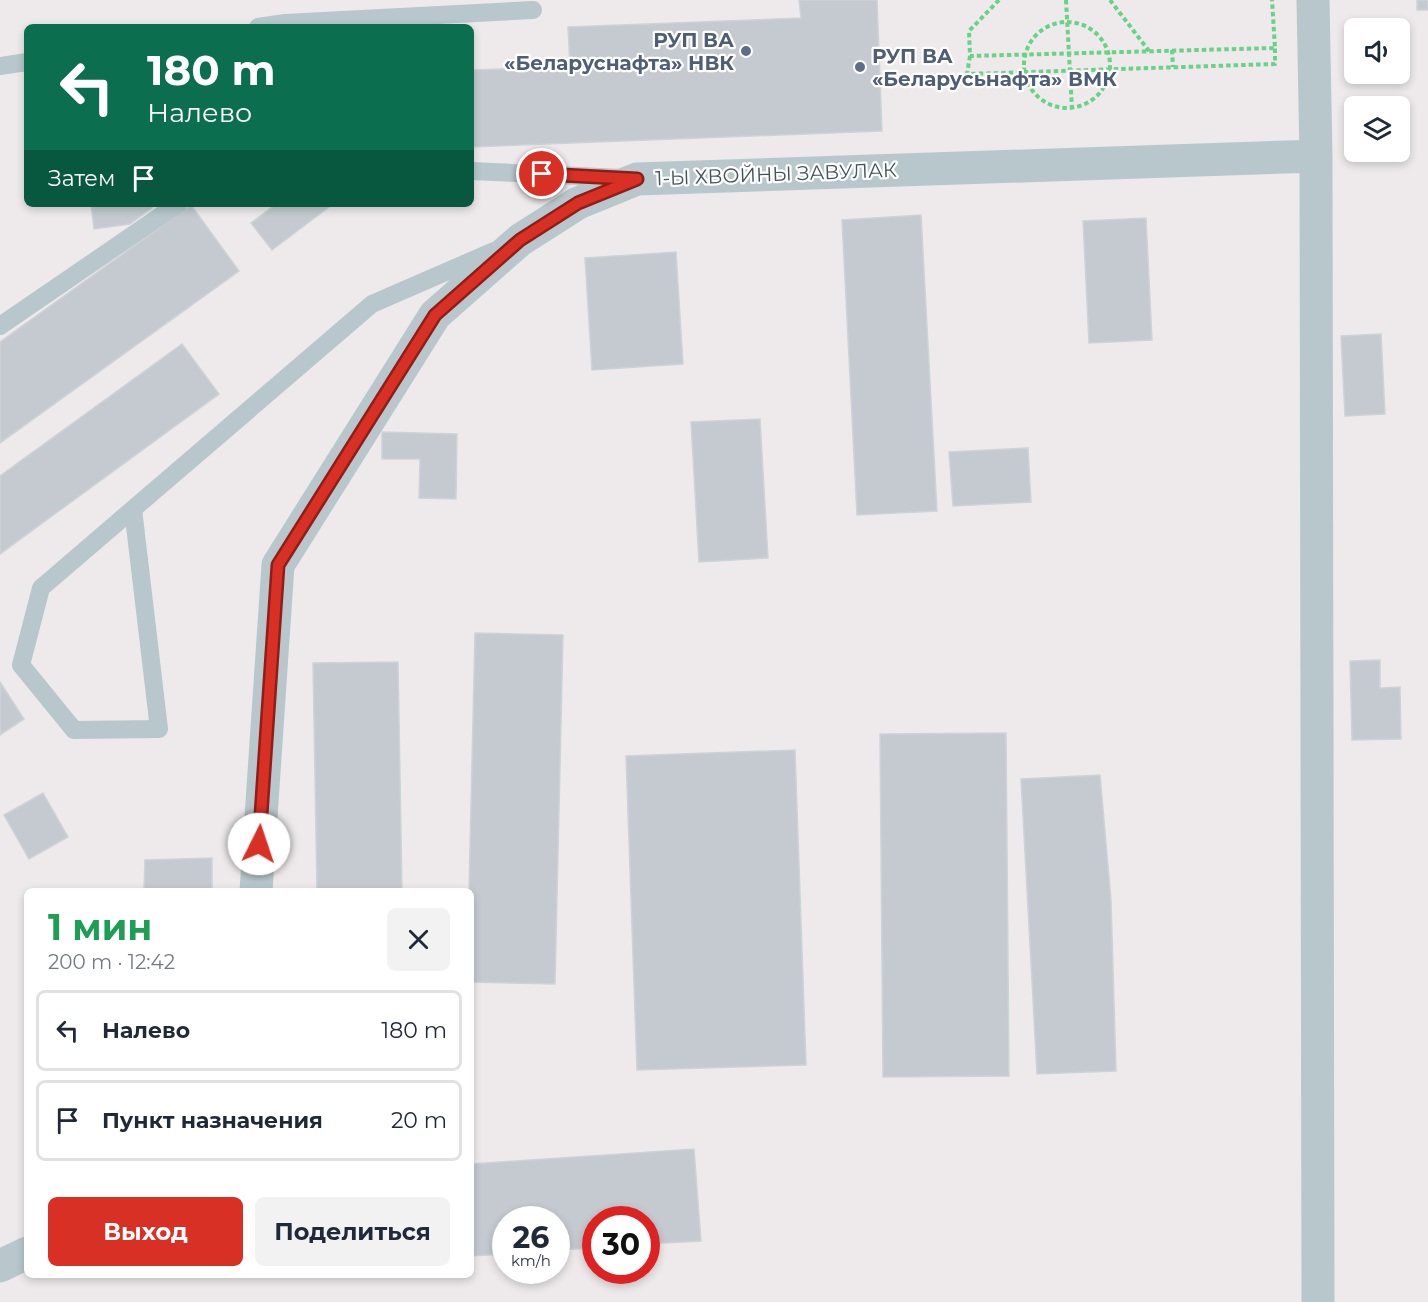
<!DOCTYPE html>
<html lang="ru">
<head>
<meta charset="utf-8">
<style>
  body { margin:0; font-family:Montserrat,sans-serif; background:#f2f2f3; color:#1f2937; height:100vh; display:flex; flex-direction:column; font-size:22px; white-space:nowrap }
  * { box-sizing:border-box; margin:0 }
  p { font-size:20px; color:#747a83 }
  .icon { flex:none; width:33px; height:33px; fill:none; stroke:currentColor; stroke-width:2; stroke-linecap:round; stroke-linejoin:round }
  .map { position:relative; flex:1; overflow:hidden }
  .drawer { position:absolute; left:24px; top:888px; width:450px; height:390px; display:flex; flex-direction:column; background:#fff; border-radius:9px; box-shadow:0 3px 9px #0003 }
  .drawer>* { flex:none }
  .top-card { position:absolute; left:24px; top:24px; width:450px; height:183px; border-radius:9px; box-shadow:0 3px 9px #0003; background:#0b6e4f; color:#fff; overflow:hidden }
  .tools { position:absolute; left:1344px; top:18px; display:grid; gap:12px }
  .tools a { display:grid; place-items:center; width:66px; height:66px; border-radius:9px; background:#fff; box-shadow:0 3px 9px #0003; font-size:30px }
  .speed { position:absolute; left:492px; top:1206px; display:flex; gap:12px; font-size:30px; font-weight:700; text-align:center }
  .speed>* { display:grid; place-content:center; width:78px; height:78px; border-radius:50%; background:#fff; box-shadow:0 3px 9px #0003; line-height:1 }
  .speed small { font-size:15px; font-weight:400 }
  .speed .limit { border:9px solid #d22; background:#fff; color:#111 }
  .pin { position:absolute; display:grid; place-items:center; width:51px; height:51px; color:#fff; margin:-26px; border:3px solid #fff; border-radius:50%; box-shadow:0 2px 6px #0007 }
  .me { position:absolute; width:66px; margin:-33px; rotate:4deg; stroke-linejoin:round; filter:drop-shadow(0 0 4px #0008) }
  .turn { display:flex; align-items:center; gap:21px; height:126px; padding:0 24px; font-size:27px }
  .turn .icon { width:78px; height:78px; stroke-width:2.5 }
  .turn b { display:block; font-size:42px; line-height:51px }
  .then { display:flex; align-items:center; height:57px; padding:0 24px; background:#0003; gap:12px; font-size:22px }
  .round { display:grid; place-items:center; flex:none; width:63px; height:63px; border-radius:9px; background:#f2f2f3 }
  .overview { display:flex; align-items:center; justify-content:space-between; height:102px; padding:0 24px }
  h1 { font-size:36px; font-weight:700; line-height:45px; color:#1e9e55 }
  .button { display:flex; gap:12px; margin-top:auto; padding:12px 24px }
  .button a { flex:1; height:69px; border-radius:9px; background:#d93025; color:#fff; font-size:24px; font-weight:700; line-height:69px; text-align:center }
  .button a+a { background:#f2f2f3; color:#1f2937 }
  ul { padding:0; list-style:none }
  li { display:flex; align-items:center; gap:18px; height:81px; margin:0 12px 9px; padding:0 12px; border:3px solid #e0e1e3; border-radius:9px }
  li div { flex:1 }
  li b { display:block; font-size:22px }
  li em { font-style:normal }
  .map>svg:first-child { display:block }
  .building { fill:#c4cacf; stroke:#ced3d8; stroke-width:1.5 }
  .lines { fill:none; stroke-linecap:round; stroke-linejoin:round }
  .path { stroke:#69d287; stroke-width:4; stroke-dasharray:4.5 3; stroke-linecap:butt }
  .service { stroke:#b7c7cc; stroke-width:18 }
  .minor { stroke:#b7c7cc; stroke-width:33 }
  .route-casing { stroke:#8d1f18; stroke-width:15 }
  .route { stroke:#d93025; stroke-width:10 }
  .service-dot { fill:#5c6f8a; stroke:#fff; stroke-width:2 }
  .labels { text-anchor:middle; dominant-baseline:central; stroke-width:4.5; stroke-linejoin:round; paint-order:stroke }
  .service-label { font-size:20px; font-weight:bold; fill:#4e5e75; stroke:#fff; text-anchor:end }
  .street-label { font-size:20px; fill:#42545a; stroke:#fff }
</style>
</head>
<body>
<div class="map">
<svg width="1428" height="1302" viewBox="0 0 1428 1302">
  <rect width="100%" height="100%" fill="#eeeaeb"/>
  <path class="building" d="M799 0H877L882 131 471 147V70L570 67 568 27 801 18Z
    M1417 0H1428V10H1417Z
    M91 204H151L152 208 130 224 94 229Z
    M276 204H333L272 250 251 223Z
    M191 205 239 271 0 443V342Z
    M921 215 937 511 857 515 842 220Z
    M1146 218 1152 340 1089 343 1083 221Z
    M676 252 683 364 592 370 585 258Z
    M1381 334 1385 414 1345 416 1341 336Z
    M182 344 219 394 0 554V476Z
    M760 419 768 558 699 562 691 422Z
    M382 432 457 434 456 499 419 498 420 459H382Z
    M1028 448 1031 502 953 506 949 452Z
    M475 633 563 635 555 984 471 982V891H469Z
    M1380 660V688L1400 687 1401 739 1352 740 1350 661Z
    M398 662 402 891H317L313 663Z
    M0 682 24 719 0 735Z
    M1006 733 1009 1076 883 1077 880 734Z
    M795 750 806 1065 637 1070 626 756Z
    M1100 775 1111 900 1116 1071 1037 1074 1021 779Z
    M43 793 68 837 29 859 4 815Z
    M212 858V891H144L145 860Z
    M694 1149 701 1241 646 1244V1220H596V1248L556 1250V1220H506V1254L471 1256V1164Z"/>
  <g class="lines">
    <path class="path" d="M999 0 969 31 970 56 1275 48 1272 0
      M1066 0 1072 109
      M1110 0 1149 51
      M1024 65a43 43 0 1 1 86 0a43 43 0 1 1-86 0Z
      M1172 50 1173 67
      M970 56 967 74 1275 64V48"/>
    <path class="service" d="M258 27 285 23 533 10
      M0 66 27 62
      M471 171 622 178
      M0 326 178 204
      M133 509 159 729 74 730 21 665 41 588 372 304 494 251"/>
    <path class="minor" d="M1313 0 1316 156 1318 1302
      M256 891 278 565 435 315 520 240 578 203 637 179 1316 156
      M0 1266 27 1253"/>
  </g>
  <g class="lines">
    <defs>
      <path id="route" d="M259 844 278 565 435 315 520 240 578 203 637 179 542 174"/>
    </defs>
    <use href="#route" class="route-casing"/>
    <use href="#route" class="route"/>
  </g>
  <g class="service-dot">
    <circle cx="746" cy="51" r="6"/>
    <circle cx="860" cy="67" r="6"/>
  </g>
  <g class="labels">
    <g class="service-label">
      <text x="734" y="40">РУП ВА<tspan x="734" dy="23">«Беларуснафта» НВК</tspan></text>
      <text x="872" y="56" text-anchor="start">РУП ВА<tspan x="872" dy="23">«Беларусьнафта» ВМК</tspan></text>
    </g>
    <g class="street-label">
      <text transform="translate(776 174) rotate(-2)">1-Ы ХВОЙНЫ ЗАВУЛАК</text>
    </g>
  </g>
</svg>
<div class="tools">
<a><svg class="icon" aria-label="sound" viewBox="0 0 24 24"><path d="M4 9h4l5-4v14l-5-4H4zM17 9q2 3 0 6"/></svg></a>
<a><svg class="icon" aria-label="layers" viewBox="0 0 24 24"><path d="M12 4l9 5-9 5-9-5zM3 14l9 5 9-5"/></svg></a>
</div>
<div class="speed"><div>26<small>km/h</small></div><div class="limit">30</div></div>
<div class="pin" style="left:542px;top:174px;background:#d93025"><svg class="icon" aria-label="arrive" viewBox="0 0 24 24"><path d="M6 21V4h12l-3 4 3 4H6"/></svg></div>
<svg class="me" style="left:259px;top:844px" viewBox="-20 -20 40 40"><circle r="19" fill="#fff"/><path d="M0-13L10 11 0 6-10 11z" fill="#d93025"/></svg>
<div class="top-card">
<div class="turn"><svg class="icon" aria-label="left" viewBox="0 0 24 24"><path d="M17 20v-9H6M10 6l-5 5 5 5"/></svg><div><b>180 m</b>Налево</div></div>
<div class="then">Затем<svg class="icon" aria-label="arrive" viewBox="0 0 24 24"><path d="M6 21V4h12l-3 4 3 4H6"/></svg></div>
</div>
<section class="drawer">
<div class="overview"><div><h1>1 мин</h1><p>200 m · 12:42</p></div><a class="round"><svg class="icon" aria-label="close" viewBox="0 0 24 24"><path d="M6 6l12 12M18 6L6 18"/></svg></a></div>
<ul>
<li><svg class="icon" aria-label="left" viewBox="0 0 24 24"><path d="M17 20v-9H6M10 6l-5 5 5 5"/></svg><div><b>Налево</b></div><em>180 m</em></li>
<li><svg class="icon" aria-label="arrive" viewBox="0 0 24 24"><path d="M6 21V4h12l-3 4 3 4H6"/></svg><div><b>Пункт назначения</b></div><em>20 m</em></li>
</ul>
<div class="button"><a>Выход</a><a>Поделиться</a></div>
</section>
</div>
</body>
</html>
